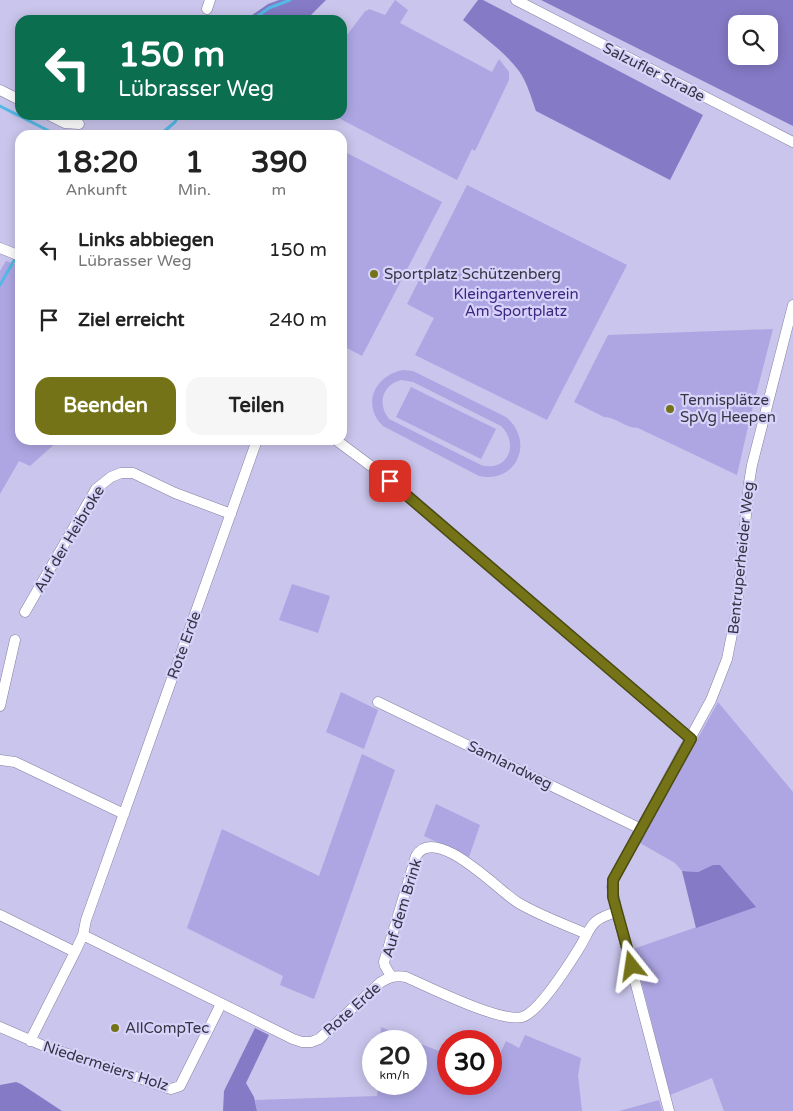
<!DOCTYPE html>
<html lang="de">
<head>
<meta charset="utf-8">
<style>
  body { margin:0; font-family:"Varela Round",sans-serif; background:#f6f6f6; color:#222; height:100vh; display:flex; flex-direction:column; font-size:19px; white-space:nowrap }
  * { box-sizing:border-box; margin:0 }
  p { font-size:16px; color:#767676 }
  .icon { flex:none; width:28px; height:28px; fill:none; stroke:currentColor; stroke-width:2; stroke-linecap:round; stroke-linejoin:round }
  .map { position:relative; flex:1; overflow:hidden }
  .details { position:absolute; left:15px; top:130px; width:332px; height:315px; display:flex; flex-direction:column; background:#fff; border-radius:15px; box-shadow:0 2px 12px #0003 }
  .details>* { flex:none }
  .banner { position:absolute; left:15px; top:15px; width:332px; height:105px; border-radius:15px; box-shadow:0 2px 12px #0003; background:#0b6e4f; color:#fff; overflow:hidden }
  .fabs { position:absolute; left:728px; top:15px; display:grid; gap:10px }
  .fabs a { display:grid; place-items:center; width:50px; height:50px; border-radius:10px; background:#fff; box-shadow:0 2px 12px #0003; font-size:25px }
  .speed { position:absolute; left:362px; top:1030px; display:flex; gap:10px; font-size:25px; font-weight:700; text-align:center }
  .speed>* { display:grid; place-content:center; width:65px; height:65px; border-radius:50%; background:#fff; box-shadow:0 2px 12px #0003; line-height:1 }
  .speed small { font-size:12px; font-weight:400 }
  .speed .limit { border:8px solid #d22; background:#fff; color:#111 }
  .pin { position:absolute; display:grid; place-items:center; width:42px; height:42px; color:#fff; margin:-21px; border-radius:10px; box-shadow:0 2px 8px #0006 }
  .me { position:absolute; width:55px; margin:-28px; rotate:345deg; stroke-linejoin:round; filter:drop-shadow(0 0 4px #0008) }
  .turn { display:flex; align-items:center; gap:18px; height:105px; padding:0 20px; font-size:22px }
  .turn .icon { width:65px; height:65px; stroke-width:2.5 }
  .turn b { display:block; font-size:35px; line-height:42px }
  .eta { display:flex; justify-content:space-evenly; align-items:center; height:85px; text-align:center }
  .eta b { font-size:30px; font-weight:800; line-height:35px }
  .cta { display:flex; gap:10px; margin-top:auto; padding:10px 20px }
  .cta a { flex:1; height:58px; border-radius:15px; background:#747318; color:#fff; font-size:20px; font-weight:800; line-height:58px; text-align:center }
  .cta a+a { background:#f6f6f6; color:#222 }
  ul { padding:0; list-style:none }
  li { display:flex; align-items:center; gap:15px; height:70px; padding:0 20px }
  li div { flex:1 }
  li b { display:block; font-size:19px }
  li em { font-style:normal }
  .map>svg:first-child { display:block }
  .green { fill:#ada6e3; fill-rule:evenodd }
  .forest { fill:#857ac6; fill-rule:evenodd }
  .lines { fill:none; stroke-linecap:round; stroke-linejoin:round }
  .stream { stroke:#54b9e5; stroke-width:3 }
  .street-casing { stroke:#8480a4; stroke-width:11 }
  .street { stroke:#fff; stroke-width:10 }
  .route-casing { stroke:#4b4b10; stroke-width:12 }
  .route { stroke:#747318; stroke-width:9 }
  .poi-dot { fill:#747318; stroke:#d6d2f9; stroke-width:2 }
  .labels { text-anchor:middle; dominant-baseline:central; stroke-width:4.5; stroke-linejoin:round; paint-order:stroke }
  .street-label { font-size:15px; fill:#353443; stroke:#d6d2f9 }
  .poi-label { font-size:15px; fill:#353443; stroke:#d6d2f9; text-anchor:start }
  .park-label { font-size:15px; fill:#3f2882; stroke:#d6d2f9 }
</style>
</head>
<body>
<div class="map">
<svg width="793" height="1111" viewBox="0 0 793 1111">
  <rect width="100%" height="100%" fill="#c9c5ec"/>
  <path class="green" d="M395 0 408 10 400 23 492 72 499 59 509 72V80L475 151 472 149 457 180 333 115H342L343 40 366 10 367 11 369 9 385 15Z
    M343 151 442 202 362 356 343 346Z
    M467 185 627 265 547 420 415 355 434 318 407 304Z
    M6 261 20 266V440L58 441 30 466 19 461 0 494V271Z
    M773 329 750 418 737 475 638 428C625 428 616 417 604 417L574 402 608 335Z
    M403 370 413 371 506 417C535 441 517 484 479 476L383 426C361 405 375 375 403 370ZM401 380 413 382 501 426C520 444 507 473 481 465L389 419C377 404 382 385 401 380Z
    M411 387 496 429 481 459 396 417Z
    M292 584 330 596 318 633 279 620Z
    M341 692 378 710 364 749 326 732Z
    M718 702 793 792V1111H724L712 1078 670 1095 633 949 755 907 713 865 698 872 682 871 675 863 640 843Z
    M362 754 395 770 314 999 280 985 283 976 187 928 222 829 319 876Z
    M436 804 480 825 469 857 424 836Z
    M381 1027 415 1041H380Z
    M525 1035 581 1058 578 1075 582 1111H257L255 1100 377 1096 378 1084H416V1042L449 1055V1084H491V1073L506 1041 519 1048Z
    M659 1100 662 1111H619Z"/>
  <path class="forest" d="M279 0H326L306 20H245L268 4Z
    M478 0H483L703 115 670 180 536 111C531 97 527 82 519 71 504 51 482 36 463 20Z
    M541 0H793V126ZM736 24H769V56H736Z
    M713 865H720L756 907 696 928 682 871 698 872Z
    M255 1028 269 1035 246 1083 254 1097 257 1111H223L224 1091Z
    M16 1082 21 1084 62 1111H0V1085Z"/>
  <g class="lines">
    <path class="stream" d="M252 20 269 8 290 0
      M0 106 57 135
      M160 135 175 122 179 115
      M0 285 16 257"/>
    <defs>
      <path id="street" d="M516 0 793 142
        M207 9 210 0
        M0 90 20 100
        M49 115 65 123 79 124
        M0 248 20 256
        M336 440 379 472 413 500 691 739
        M25 612 96 489 111 477 121 473H133L175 493 231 514
        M378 702 641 829
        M0 706 15 640
        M0 760 15 762 124 814
        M0 915 75 952 83 935 293 1039 302 1042H311L319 1039 381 982C390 977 395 975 406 977 429 987 501 1023 522 1017 538 1013 568 966 578 950 592 928 588 920 617 912
        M83 935 86 920 257 440
        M391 976 385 966 384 962 416 856C435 823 499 891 517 902 538 915 564 924 587 934
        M0 1027 44 1046 171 1089 180 1086 221 1004
        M30 1041 75 952
        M669 1111 617 912 612 887 613 880 711 700 727 659 737 609 749 483 752 465 793 305"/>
    </defs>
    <use href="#street" class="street-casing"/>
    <use href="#street" class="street"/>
  </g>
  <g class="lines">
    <defs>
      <path id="route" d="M390 481 691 739 613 880V897L632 966"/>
    </defs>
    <use href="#route" class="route-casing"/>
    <use href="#route" class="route"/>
  </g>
  <g class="poi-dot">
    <circle cx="374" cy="274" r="5"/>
    <circle cx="670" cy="409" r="5"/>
    <circle cx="115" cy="1028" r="5"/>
  </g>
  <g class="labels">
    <g class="street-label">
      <text transform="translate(654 72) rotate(27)">Salzufler Straße</text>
      <text transform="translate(69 539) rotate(-59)">Auf der Heibroke</text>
      <text transform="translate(741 558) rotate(-84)">Bentruperheider Weg</text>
      <text transform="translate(184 645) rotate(-70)">Rote Erde</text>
      <text transform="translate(510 765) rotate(26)">Samlandweg</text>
      <text transform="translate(402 908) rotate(-73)">Auf dem Brink</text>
      <text transform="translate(352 1009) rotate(-42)">Rote Erde</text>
      <text transform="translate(106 1066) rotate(18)">Niedermeiers Holz</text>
    </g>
    <g class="poi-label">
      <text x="384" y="274">Sportplatz Schützenberg</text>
      <text x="680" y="400">Tennisplätze<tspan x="680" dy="17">SpVg Heepen</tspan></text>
      <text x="125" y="1028">AllCompTec</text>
    </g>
    <g class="park-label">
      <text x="516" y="294">Kleingartenverein<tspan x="516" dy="17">Am Sportplatz</tspan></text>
    </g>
  </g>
</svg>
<div class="fabs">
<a><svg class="icon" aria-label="search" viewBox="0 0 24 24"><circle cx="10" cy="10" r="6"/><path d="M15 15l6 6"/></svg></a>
</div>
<div class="speed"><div>20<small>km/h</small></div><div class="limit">30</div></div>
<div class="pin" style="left:390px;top:481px;background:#d93025"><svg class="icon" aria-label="arrive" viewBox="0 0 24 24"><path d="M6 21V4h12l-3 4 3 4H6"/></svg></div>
<svg class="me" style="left:632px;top:966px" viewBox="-20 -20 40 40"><path d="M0-17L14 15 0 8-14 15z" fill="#747318" stroke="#fff" stroke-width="4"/></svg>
<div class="banner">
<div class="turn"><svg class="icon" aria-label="left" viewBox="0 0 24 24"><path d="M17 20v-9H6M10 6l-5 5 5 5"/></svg><div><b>150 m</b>Lübrasser Weg</div></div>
</div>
<section class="details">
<div class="eta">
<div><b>18:20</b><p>Ankunft</p></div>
<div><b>1</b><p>Min.</p></div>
<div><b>390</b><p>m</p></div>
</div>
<ul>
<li><svg class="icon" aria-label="left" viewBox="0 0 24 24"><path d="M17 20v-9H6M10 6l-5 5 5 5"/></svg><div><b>Links abbiegen</b><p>Lübrasser Weg</p></div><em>150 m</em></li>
<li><svg class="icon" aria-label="arrive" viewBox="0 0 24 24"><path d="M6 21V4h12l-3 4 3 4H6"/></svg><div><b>Ziel erreicht</b></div><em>240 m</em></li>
</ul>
<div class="cta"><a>Beenden</a><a>Teilen</a></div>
</section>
</div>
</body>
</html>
